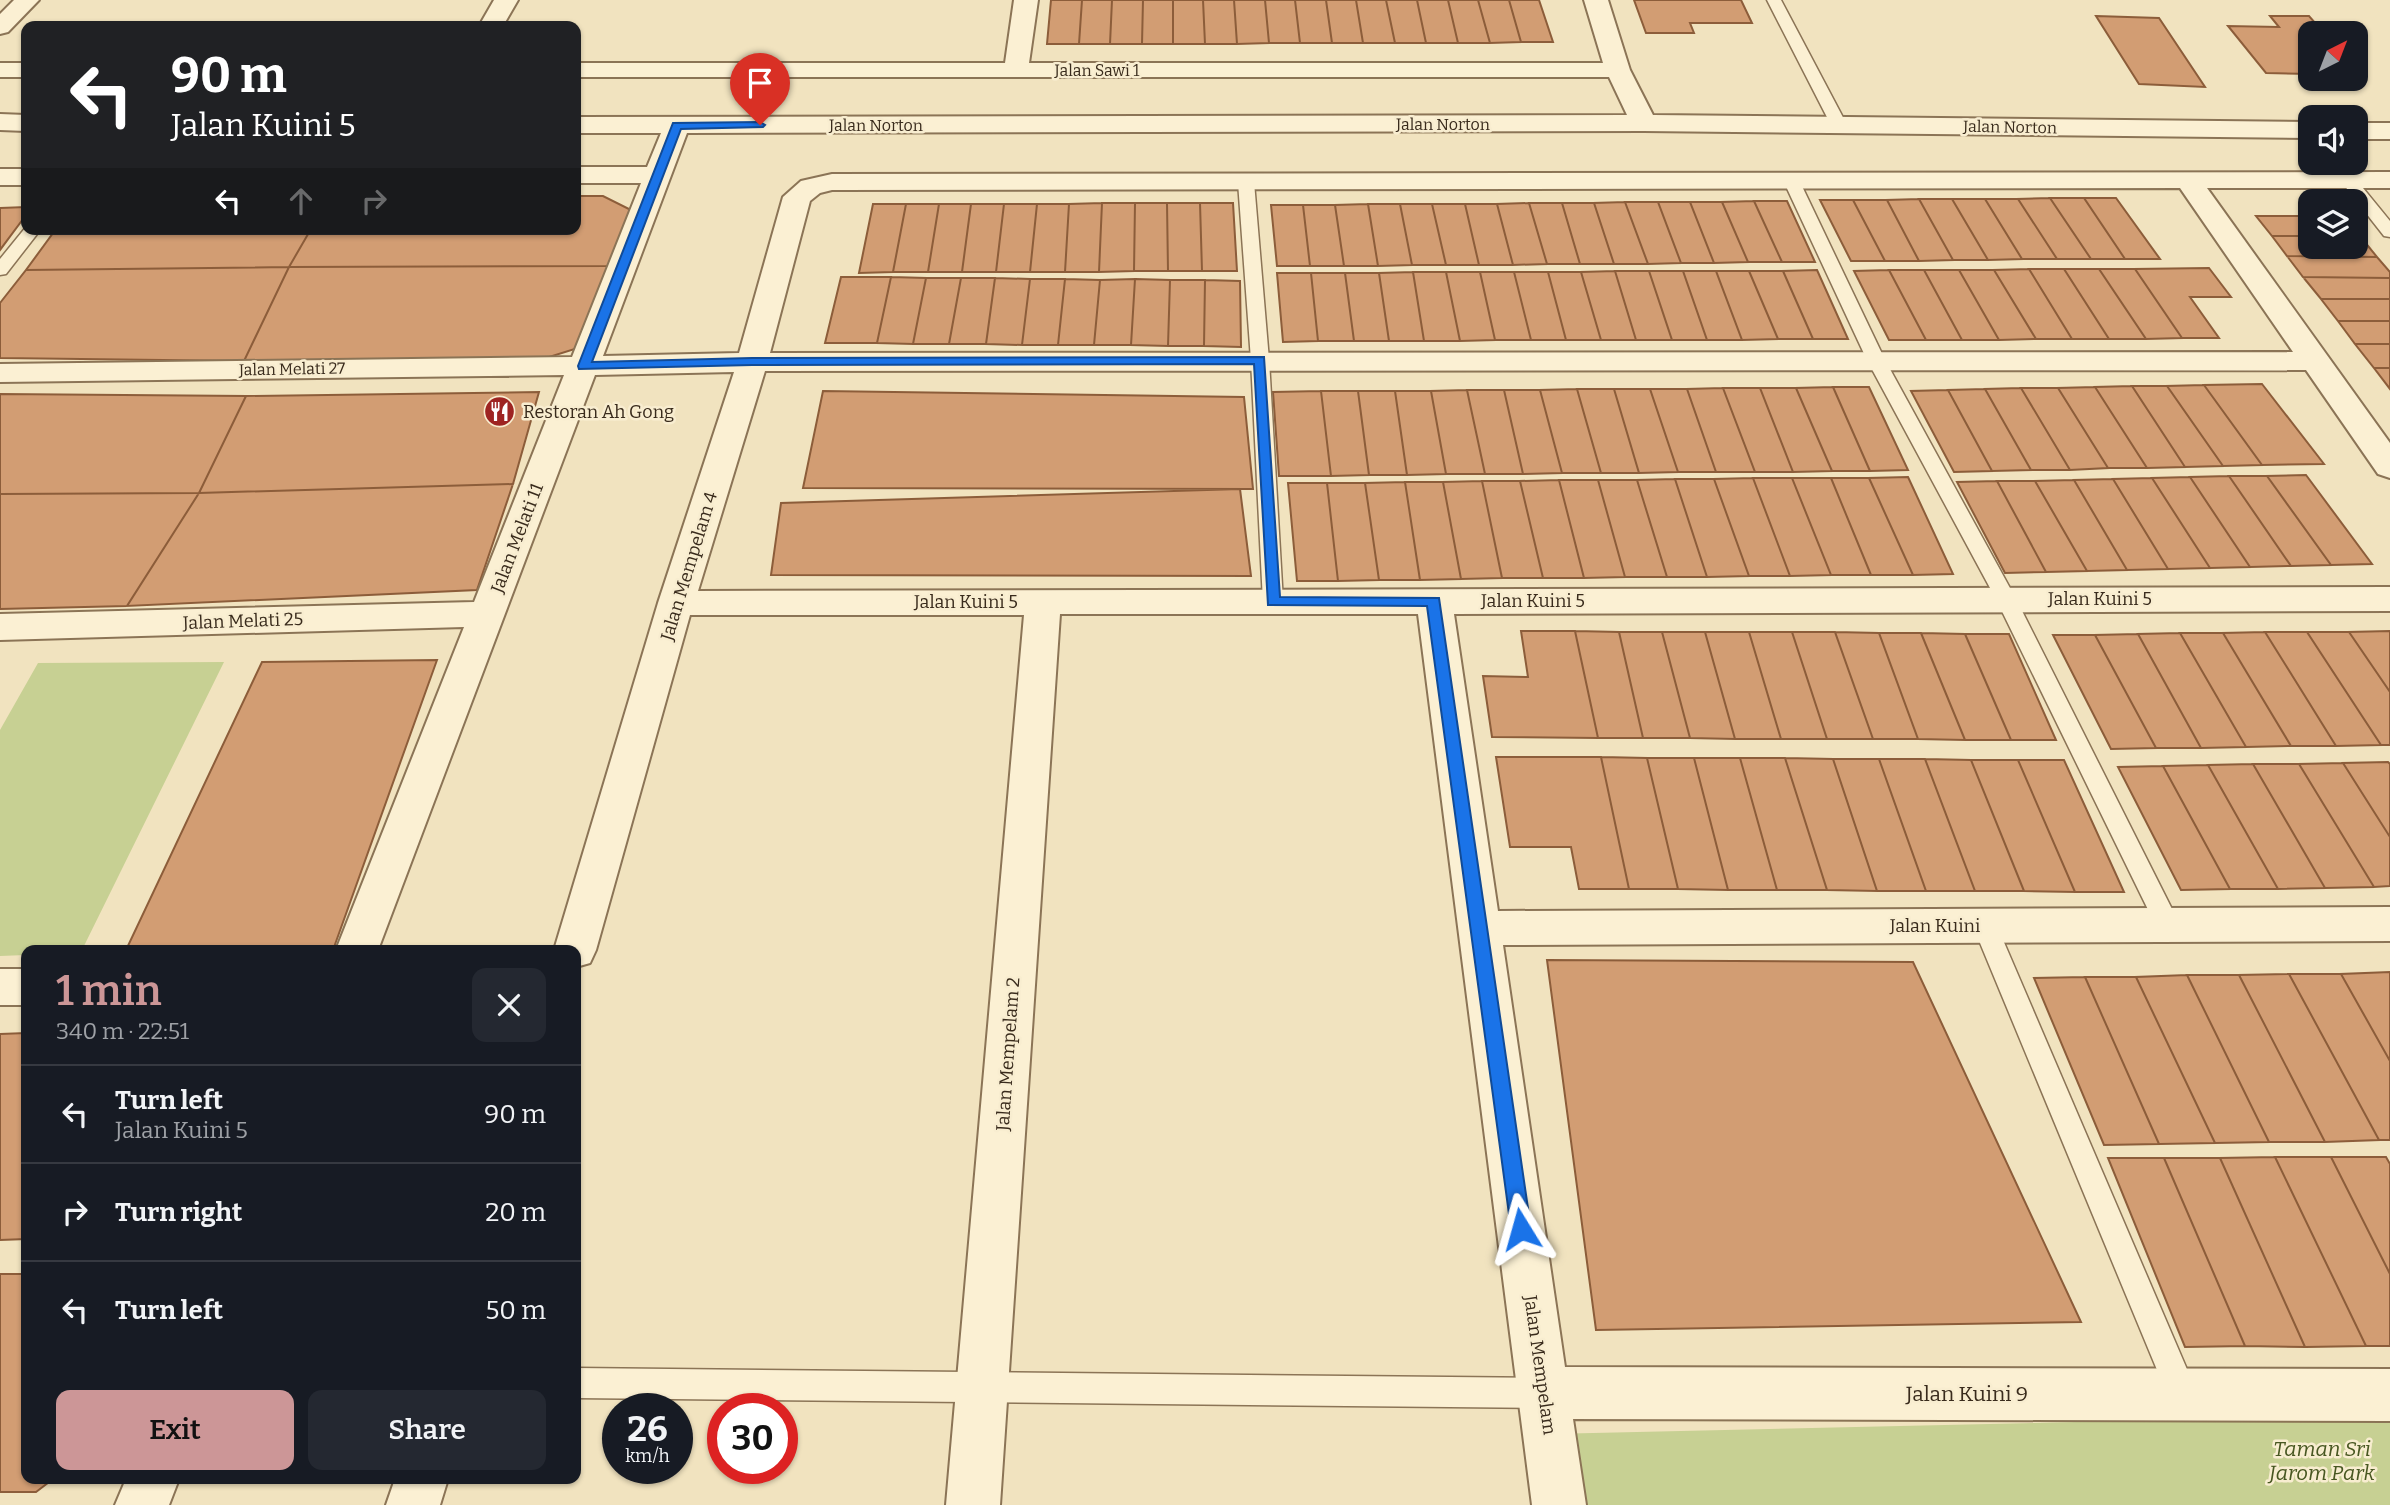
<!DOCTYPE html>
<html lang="en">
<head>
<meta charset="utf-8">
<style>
  body { margin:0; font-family:Bitter,serif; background:#242831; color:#f1f3f6; height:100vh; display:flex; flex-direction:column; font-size:26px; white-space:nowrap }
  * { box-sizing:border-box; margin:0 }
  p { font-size:23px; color:#9ea1a6 }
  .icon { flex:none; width:38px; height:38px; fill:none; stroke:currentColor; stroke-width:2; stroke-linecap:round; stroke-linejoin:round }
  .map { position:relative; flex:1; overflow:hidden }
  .sheet { position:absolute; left:21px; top:945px; width:560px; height:539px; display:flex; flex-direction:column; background:#171b24; border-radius:14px; box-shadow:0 2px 5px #0004 }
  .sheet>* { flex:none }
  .top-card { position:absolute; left:21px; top:21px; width:560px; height:214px; border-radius:14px; box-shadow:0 2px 5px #0004; background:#202124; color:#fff; overflow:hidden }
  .needle { width:46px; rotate:42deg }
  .controls { position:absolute; left:2298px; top:21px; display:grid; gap:14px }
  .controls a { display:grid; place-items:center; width:70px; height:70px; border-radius:14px; background:#171b24; box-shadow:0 2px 5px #0004; font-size:35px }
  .speed { position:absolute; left:602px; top:1393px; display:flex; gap:14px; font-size:35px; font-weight:700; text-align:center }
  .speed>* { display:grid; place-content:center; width:91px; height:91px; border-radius:50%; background:#171b24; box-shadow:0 2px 5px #0004; line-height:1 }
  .speed small { font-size:18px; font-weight:400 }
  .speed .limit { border:10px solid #d22; background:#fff; color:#111 }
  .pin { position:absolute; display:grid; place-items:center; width:60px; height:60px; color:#fff; margin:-72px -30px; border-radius:50% 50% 50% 0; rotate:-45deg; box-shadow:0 0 7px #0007 }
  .pin .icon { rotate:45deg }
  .me { position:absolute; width:77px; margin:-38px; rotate:352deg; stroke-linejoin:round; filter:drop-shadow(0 0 5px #0008) }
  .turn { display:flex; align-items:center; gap:24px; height:147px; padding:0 35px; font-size:32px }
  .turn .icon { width:91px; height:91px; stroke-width:2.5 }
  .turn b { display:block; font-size:49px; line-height:60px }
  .lanes { display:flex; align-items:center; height:66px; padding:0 35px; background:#0003; justify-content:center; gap:35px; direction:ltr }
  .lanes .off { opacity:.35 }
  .round { display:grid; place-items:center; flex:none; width:74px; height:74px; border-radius:14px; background:#242831 }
  .overview { display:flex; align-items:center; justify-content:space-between; height:119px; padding:0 35px }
  h1 { font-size:42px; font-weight:600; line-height:52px; color:#cc9697 }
  .primary-button { display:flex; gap:14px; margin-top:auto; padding:14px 35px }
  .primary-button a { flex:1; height:80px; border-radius:14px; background:#cc9697; color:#111; font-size:28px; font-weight:600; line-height:80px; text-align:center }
  .primary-button a+a { background:#242831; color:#f1f3f6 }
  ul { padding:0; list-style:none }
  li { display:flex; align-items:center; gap:21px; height:98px; padding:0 35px; border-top:2px solid #363941 }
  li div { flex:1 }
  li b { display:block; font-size:26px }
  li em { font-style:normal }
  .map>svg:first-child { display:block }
  .green { fill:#c7d093 }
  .building { fill:#d29d73; stroke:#8c5d3a; stroke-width:2 }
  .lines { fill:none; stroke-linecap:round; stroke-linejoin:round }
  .service-casing { stroke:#8b7456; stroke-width:3 }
  .minor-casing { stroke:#8b7456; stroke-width:4 }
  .service { fill:#fbf0d3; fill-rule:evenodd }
  .minor { fill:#fbf0d3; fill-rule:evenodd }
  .route { fill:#1a73e8; stroke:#114b97; stroke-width:2 }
  .labels { text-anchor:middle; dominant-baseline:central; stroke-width:5; stroke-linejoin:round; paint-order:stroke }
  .far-street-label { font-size:16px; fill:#392b1c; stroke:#f8edd0 }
  .poi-label { font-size:18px; fill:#392b1c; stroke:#f8edd0; text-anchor:start }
  .street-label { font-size:18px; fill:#392b1c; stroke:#f8edd0 }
  .near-street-label { font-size:21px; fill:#392b1c; stroke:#f8edd0 }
  .near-park-label { font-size:21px; font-style:italic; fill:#485721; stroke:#f8edd0 }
</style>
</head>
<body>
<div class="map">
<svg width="2390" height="1505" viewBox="0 0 2390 1505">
  <rect width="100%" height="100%" fill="#f1e3bf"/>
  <path class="green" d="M224 662 82 950H26V955L0 956V730L38 663Z
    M2390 1415V1505H1559L1549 1434Z"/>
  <path class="building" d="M1051 0H1082L1079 44H1047Z
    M1082 0H1112L1110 44H1079Z
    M1112 0H1143L1142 44H1110Z
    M1143 0H1173V44H1142Z
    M1173 0H1203L1205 44H1173Z
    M1203 0H1234L1237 44H1205Z
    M1234 0H1265L1269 43 1237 44Z
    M1265 0H1295L1300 43H1269Z
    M1295 0H1326L1332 43H1300Z
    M1326 0H1356L1363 43H1332Z
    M1356 0H1386L1395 43H1363Z
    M1386 0H1417L1426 43H1395Z
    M1417 0H1448L1458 43H1426Z
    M1448 0H1478L1490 43H1458Z
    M1478 0H1509L1521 42 1490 43Z
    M1509 0H1539L1553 42H1521Z
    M1634 0H1741L1752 23H1690L1694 33H1646Z
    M2096 16 2159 18 2205 87 2139 84Z
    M2270 16H2309L2324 33H2310V74L2266 73 2228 26 2279 27Z
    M576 196H603L633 211 609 266 289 267 311 229H576Z
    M2050 198H2084L2125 259H2091Z
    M2050 198 2091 259H2057L2018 199Z
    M2084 198H2116L2160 259H2125Z
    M1919 199H1952L1988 260H1953Z
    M1919 199 1953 260 1919 261 1887 200Z
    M1952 199H1985L2022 259 1988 260Z
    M1985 199H2018L2057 259H2022Z
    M1820 200H1853L1885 261H1851Z
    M1853 200H1887L1919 261H1885Z
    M1754 201H1787L1815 262H1782Z
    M1754 201 1782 262H1748L1722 202Z
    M1625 202H1658L1681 263 1648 264Z
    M1625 202 1648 264H1614L1594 203Z
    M1658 202H1690L1714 263H1681Z
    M1690 202H1722L1748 262 1714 263Z
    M1102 203H1135L1134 271 1099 272Z
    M1102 203 1099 272H1065L1069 204Z
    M1135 203H1167L1168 271H1134Z
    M1167 203H1200L1202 271H1168Z
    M1200 203H1233L1237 271H1202Z
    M1529 203H1562L1580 264H1547Z
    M1529 203 1547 264 1513 265 1497 204Z
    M1562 203H1594L1614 264H1580Z
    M873 204H906L893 272 859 273Z
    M906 204H939L928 272H893Z
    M939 204H971L962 272H928Z
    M971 204H1004L996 272H962Z
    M1004 204H1037L1030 272H996Z
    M1037 204H1069L1065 272H1030Z
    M1368 204H1400L1412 265 1378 266Z
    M1368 204 1378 266H1344L1335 205Z
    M1400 204H1432L1446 265H1412Z
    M1432 204H1465L1479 265H1446Z
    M1465 204H1497L1513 265H1479Z
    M1271 205H1303L1310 266H1277Z
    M1303 205H1335L1344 266H1310Z
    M26 207V215L0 250V208Z
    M2256 216H2310V236H2272Z
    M56 229H311L289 267 26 270Z
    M2272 236H2310V247H2356V236H2360L2377 257 2287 256Z
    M2287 256 2377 257 2390 272V278L2303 277Z
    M609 266 578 348 546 358 244 361 289 267Z
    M289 267 244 361 0 358V303L26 270Z
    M2209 268 2231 297H2190L2219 338H2182L2135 269Z
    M2029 269H2064L2109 339H2072Z
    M2029 269 2072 339H2036L1994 270Z
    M2064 269H2099L2146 339H2109Z
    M2099 269H2135L2182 338 2146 339Z
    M1817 270 1848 339H1813L1783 271Z
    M1889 270 1926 340H1889L1854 271Z
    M1889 270H1924L1962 340H1926Z
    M1924 270H1959L1999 340H1962Z
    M1959 270H1994L2036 339 1999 340Z
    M1615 271H1649L1672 340H1636Z
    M1615 271 1636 340H1601L1581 272Z
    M1649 271H1683L1707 340H1672Z
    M1683 271H1716L1742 340H1707Z
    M1716 271H1749L1778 339 1742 340Z
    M1749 271H1783L1813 339H1778Z
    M1413 272H1446L1460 341H1424Z
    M1413 272 1424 341H1389L1379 273Z
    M1446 272H1480L1495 340 1460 341Z
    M1480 272H1514L1531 340H1495Z
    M1514 272H1548L1566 340H1531Z
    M1548 272H1581L1601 340H1566Z
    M1277 273H1311L1318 341 1283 342Z
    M1311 273H1345L1354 341H1318Z
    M1345 273H1379L1389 341H1354Z
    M841 277H891L877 343H825Z
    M891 277 926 278 913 344 877 343Z
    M2303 277 2390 278V299H2321Z
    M926 278H961L949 344H913Z
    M961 278H995L986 344H949Z
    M995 278 1030 279 1022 345 986 344Z
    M1030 279H1065L1058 345H1022Z
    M1065 279 1100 280 1094 345H1058Z
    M1135 279 1170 280 1168 346 1131 345Z
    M1135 279 1131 345H1094L1100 280Z
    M1170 280H1205L1204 346H1168Z
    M1205 280 1240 281 1241 347 1204 346Z
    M2321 299H2390V321H2338Z
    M2338 321H2390V344H2355Z
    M2355 344H2390V368H2374Z
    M2374 368H2390V389Z
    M2262 384 2324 464 2262 465 2204 385Z
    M2204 385 2262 465 2223 466 2167 386Z
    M2132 386 2185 467 2147 468 2095 387Z
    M2132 386H2167L2223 466 2185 467Z
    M1833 387H1869L1908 470 1870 471Z
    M1833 387 1870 471H1832L1796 388Z
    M2095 387 2147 468H2108L2058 388Z
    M1723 388 1755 472H1716L1687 389Z
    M1723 388H1760L1793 472H1755Z
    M1760 388H1796L1832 471 1793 472Z
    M2021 388 2070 470H2031L1985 389Z
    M2021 388H2058L2108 468 2070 470Z
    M1577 389 1601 473H1562L1540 390Z
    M1577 389H1614L1639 473H1601Z
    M1614 389H1650L1678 472 1639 473Z
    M1650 389H1687L1716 472H1678Z
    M1985 389 2031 470 1992 471 1948 390Z
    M1467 390 1485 474H1446L1431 391Z
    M1467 390H1504L1523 474H1485Z
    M1504 390H1540L1562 473 1523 474Z
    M1948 390 1992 471 1954 472 1911 391Z
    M823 391 1244 397 1253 489 803 488Z
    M1321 391 1331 476H1279L1273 392Z
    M1321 391H1358L1369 475 1331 476Z
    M1358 391H1395L1407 475H1369Z
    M1395 391H1431L1446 474 1407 475Z
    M539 392 513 484 199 493 246 396Z
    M0 394 246 396 199 493 0 494Z
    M2306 475 2372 564 2331 565 2267 476Z
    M2229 476H2267L2331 565 2291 566Z
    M2229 476 2291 566 2250 567 2190 477Z
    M1908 477 1953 574 1913 575 1869 478Z
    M2190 477 2250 567 2210 568 2152 478Z
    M1753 478H1792L1831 575 1790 576Z
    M1753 478 1790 576H1749L1714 479Z
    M1792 478H1831L1871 575H1831Z
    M1831 478H1869L1913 575H1871Z
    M2152 478 2210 568 2168 569 2113 479Z
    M1675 479H1714L1749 576 1707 577Z
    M1675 479 1707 577H1667L1637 480Z
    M2113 479 2168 569 2127 570 2074 480Z
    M1559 480H1598L1625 577 1584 578Z
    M1559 480 1584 578H1543L1520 481Z
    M1598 480H1637L1667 577H1625Z
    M2074 480 2127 570 2087 571 2035 481Z
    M1482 481H1520L1543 578H1502Z
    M1482 481 1502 578 1461 579 1443 482Z
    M1997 481 2046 572 2005 573 1957 482Z
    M1997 481H2035L2087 571 2046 572Z
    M1405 482H1443L1461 579 1420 580Z
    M1405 482 1420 580H1379L1365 483Z
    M1288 483H1327L1338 581H1297Z
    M1327 483H1365L1379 580 1338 581Z
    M513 484 477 590 127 606 199 493Z
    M1240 489 1251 576 771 575 781 503Z
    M199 493 127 606 0 609V494Z
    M1521 631H1575L1598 738 1492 737 1483 676 1528 677Z
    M1575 631 1619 632 1643 738H1598Z
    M2390 631V692L2349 632Z
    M1619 632H1662L1690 738H1643Z
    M1662 632H1705L1735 739 1690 738Z
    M1705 632H1749L1781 739H1735Z
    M1749 632H1792L1827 739H1781Z
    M1792 632H1835L1873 739H1827Z
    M1835 632 1879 633 1918 739H1873Z
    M2265 632H2307L2381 745 2336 746Z
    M2265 632 2336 746H2291L2223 633Z
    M2307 632H2349L2390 692V745H2381Z
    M1879 633H1921L1965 740 1918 739Z
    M1921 633 1965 634 2011 740H1965Z
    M2180 633H2223L2291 746 2246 747Z
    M2180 633 2246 747 2201 748 2138 634Z
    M1965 634H2009L2056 740H2011Z
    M2138 634 2201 748H2156L2095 635Z
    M2053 635H2095L2156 748 2111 749Z
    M437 660 333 950H126L262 662Z
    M1496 757H1601L1629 889H1579L1571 847H1510Z
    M1601 757 1647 758 1678 889H1629Z
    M1647 758H1694L1728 890 1678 889Z
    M1694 758H1740L1777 890H1728Z
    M1740 758H1785L1827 890H1777Z
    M1785 758 1833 759 1877 891 1827 890Z
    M1833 759H1879L1926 891H1877Z
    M1879 759H1925L1975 891H1926Z
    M1925 759 1971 760 2024 891H1975Z
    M1971 760H2018L2075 892 2024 891Z
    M2018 760H2064L2124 892H2075Z
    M2388 762 2390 764V837L2343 763Z
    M2343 763 2390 837V886L2374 887 2299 764Z
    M2253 764H2299L2374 887 2325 888Z
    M2253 764 2325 888 2278 889 2208 765Z
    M2208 765 2278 889H2230L2163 766Z
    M2163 766 2230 889 2181 890 2118 767Z
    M1547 960 1913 962 2081 1322 1596 1330Z
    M2390 972V1061L2341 974Z
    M2289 974H2341L2390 1061V1140H2379Z
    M2289 974 2379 1140 2325 1142 2239 975Z
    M2187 975H2239L2325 1142H2269Z
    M2187 975 2269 1142 2215 1143 2136 977Z
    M2085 977 2159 1144 2104 1145 2034 978Z
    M2085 977H2136L2215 1143 2159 1144Z
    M26 1033V1239L0 1240V1034Z
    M2275 1157H2331L2390 1274V1346H2366Z
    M2275 1157 2366 1346 2305 1347 2220 1158Z
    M2331 1157H2386L2390 1164V1274Z
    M2108 1158H2164L2245 1346 2185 1347Z
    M2164 1158H2220L2305 1347 2245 1346Z
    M0 1274H26V1479H53L36 1492H0Z"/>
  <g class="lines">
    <defs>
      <path id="service" d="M1767 0H1781L1847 125 1844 128H1834L1831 125Z
        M2348 175 2354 177 2390 221V237L2384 236 2340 180Z
        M1246 177 1254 182 1269 360 1283 602 1280 607 1273 609 1266 607 1263 602 1251 360 1238 182Z
        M1792 177 1800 182 1885 360 2016 599 2180 925 2177 932 2168 935 2159 932 1996 599 1867 360 1784 182Z
        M26 227V229H41L6 274 0 275V259Z
        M1985 916 1994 919 2198 1395 2194 1406 2183 1410 2172 1406 1973 926 1976 919Z
        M576 1368 1543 1378 1554 1382 1558 1393 1554 1404 1543 1408 576 1398Z"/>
      <path id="minor" d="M14 0H39L8 32 0 34V14Z
        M494 0H518L503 26H479Z
        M1014 0H1038L1029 63H1603L1584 0H1608L1630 70 1653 115 2310 122V138L1644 131 687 133 603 356 739 353 783 197 801 181 832 174 2390 172V188H2207L2390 443V478L2378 474 2306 370 765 371 698 591 2390 587V611L1454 614 1498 911 2390 907V941L1503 945 1565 1367 2390 1369V1421L1573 1419 1586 1505H1532L1418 614H1060L1000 1505H946L1024 615H690L596 950 590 963 576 967V950H554L658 603 734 372 595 375 378 950H336L464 627 0 640V614L474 602 564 375 0 382V364L572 357 641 183H576V167H647L661 133H576V117L1627 115 1609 77H576V63H1005ZM2180 188 2293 352 770 353 810 201 820 193 832 190Z
        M0 63H26V77H0Z
        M0 114 26 115V131L0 130Z
        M2356 123H2390V139H2356Z
        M0 169H26V185H0Z
        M0 969H26V1005H0Z
        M126 1479H179L169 1505H115Z
        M395 1479H448L440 1505H386Z"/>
    </defs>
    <use href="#service" class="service-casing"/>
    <use href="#minor" class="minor-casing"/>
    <use href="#service" class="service"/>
    <use href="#minor" class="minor"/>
  </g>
  <path class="route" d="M760 122 765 125 763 127 681 129 592 362 752 358 1264 357 1280 597 1439 598 1531 1229 1528 1235 1521 1238 1514 1235 1511 1229 1427 606 1268 605 1254 364 752 365 579 369 578 366 673 123Z"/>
  <defs>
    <symbol id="restaurant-disc" viewBox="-11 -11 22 22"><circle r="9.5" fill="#9e2422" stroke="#f8edd0"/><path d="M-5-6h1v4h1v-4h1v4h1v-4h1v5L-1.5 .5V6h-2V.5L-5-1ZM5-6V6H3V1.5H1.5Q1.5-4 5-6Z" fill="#fff"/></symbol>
  </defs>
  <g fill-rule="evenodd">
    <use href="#restaurant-disc" x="482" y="394" width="35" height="35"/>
  </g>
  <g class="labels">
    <g class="far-street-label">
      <text x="1097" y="70">Jalan Sawi 1</text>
      <text x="1443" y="124">Jalan Norton</text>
      <text x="876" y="125">Jalan Norton</text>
      <text transform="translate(2010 127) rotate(1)">Jalan Norton</text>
      <text transform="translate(292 369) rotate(-1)">Jalan Melati 27</text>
    </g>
    <g class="poi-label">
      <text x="523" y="412">Restoran Ah Gong</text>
    </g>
    <g class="street-label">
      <text transform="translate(517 538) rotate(-69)">Jalan Melati 11</text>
      <text transform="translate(689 566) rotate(-73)">Jalan Mempelam 4</text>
      <text x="2100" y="599">Jalan Kuini 5</text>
      <text x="1533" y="601">Jalan Kuini 5</text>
      <text x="966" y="602">Jalan Kuini 5</text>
      <text transform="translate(243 621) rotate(-2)">Jalan Melati 25</text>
      <text x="1935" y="926">Jalan Kuini</text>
      <text transform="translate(1008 1054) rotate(-86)">Jalan Mempelam 2</text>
      <text transform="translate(1540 1365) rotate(82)">Jalan Mempelam</text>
    </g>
    <g class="near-street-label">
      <text x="1967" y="1394">Jalan Kuini 9</text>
    </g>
    <g class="near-park-label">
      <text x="2322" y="1449">Taman Sri<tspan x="2322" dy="24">Jarom Park</tspan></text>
    </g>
  </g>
</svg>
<div class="controls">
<a><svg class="needle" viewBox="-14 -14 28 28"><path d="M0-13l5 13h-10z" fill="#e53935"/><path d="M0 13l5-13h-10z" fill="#9ea1a6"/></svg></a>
<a><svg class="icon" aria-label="sound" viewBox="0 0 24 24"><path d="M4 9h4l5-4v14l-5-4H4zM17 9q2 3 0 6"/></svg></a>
<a><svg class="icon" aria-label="layers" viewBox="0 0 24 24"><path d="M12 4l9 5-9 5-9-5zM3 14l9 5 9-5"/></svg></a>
</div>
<div class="speed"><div>26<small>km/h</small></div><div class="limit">30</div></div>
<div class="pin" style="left:760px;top:125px;background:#d93025"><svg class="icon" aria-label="arrive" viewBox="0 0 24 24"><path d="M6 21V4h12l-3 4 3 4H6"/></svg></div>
<svg class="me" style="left:1521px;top:1229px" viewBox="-20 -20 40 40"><path d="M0-17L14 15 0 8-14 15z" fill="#1a73e8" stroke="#fff" stroke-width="4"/></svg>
<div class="top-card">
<div class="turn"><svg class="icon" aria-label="left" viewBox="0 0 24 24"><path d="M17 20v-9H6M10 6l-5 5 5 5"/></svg><div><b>90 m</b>Jalan Kuini 5</div></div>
<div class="lanes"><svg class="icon" aria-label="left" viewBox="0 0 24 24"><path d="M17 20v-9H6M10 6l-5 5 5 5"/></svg><svg class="icon off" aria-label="ahead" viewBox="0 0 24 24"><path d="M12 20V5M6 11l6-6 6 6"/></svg><svg class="icon off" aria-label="right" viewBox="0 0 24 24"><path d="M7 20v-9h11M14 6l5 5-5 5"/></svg></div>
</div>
<section class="sheet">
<div class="overview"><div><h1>1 min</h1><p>340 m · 22:51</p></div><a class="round"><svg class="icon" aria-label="close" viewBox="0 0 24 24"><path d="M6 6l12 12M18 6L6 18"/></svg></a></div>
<ul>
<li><svg class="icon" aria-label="left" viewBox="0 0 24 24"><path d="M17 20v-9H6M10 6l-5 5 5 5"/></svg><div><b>Turn left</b><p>Jalan Kuini 5</p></div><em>90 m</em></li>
<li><svg class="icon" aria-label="right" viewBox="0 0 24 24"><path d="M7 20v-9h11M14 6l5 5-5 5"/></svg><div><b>Turn right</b></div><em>20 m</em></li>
<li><svg class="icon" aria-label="left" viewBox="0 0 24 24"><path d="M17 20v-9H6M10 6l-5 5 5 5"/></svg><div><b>Turn left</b></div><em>50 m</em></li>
</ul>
<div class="primary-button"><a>Exit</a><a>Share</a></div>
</section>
</div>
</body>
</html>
